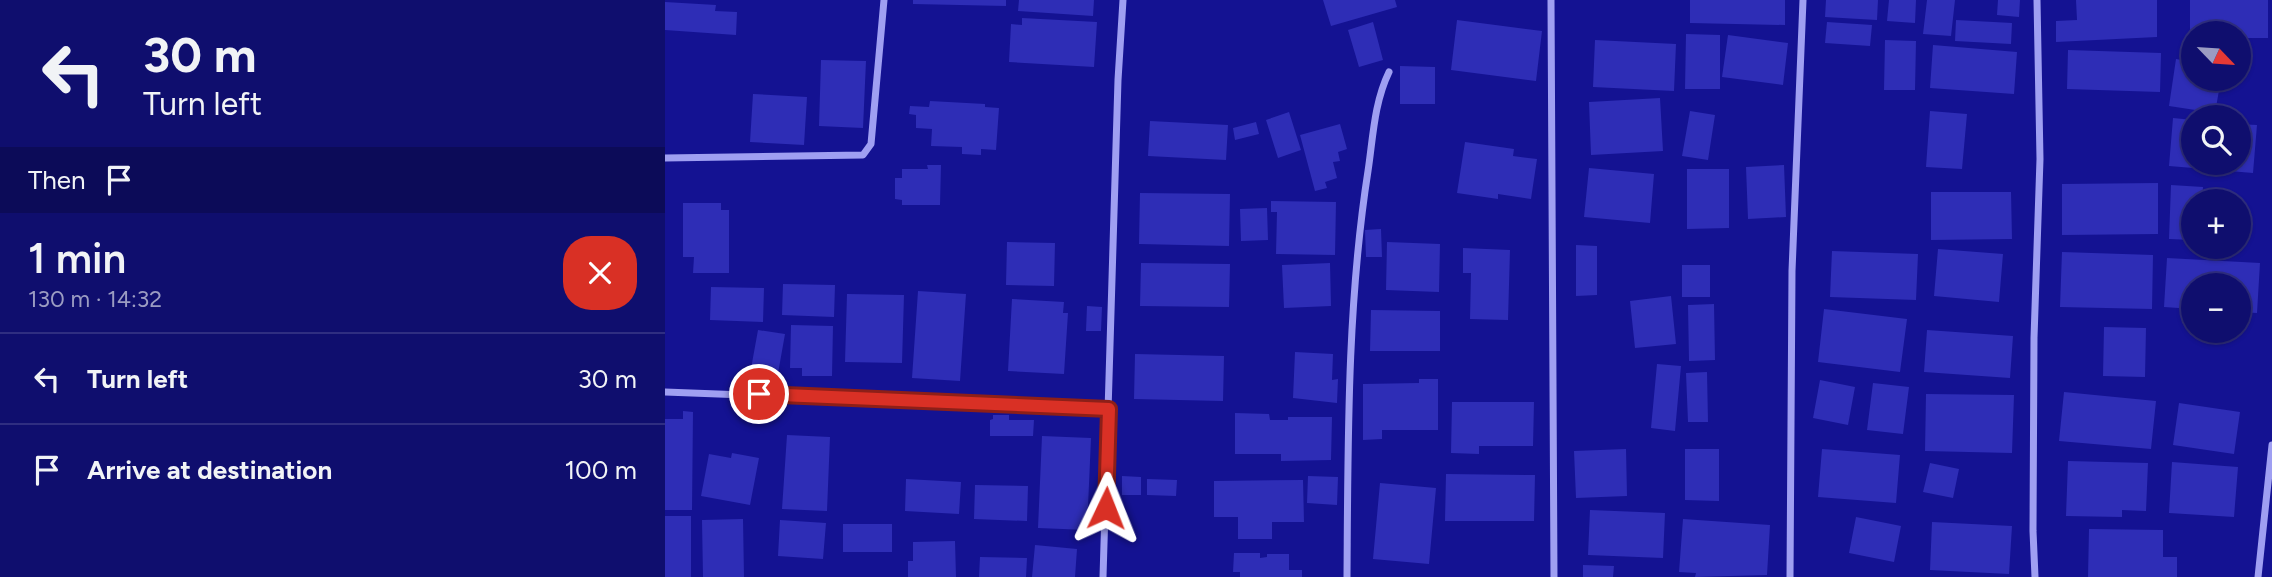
<!DOCTYPE html>
<html lang="en">
<head>
<meta charset="utf-8">
<style>
  body { margin:0; font-family:Figtree,sans-serif; background:#1d1c76; color:#f1f3f6; height:100vh; display:flex; flex-direction:column; font-size:26px; white-space:nowrap }
  * { box-sizing:border-box; margin:0 }
  p { font-size:23px; color:#9b9cc2 }
  .icon { flex:none; width:38px; height:38px; fill:none; stroke:currentColor; stroke-width:2; stroke-linecap:round; stroke-linejoin:round }
  .map { position:relative; flex:1; overflow:hidden }
  .details { display:flex; flex-direction:column; background:#0f0e6e; width:665px }
  .details>* { flex:none }
  .guide { background:#0f0e6e; color:#f1f3f6; overflow:hidden }
  .needle { width:46px; rotate:115deg }
  .buttons { position:absolute; left:1516px; top:21px; display:grid; gap:14px }
  .buttons a { display:grid; place-items:center; width:70px; height:70px; border-radius:50%; background:#0f0e6e; box-shadow:0 2px 5px #0004,0 0 0 2px #2f2e81; font-size:35px }
  .pin { position:absolute; display:grid; place-items:center; width:60px; height:60px; color:#fff; margin:-30px; border:4px solid #fff; border-radius:50%; box-shadow:0 2px 7px #0007 }
  .me { position:absolute; width:77px; margin:-38px; rotate:2deg; stroke-linejoin:round; filter:drop-shadow(0 0 5px #0008) }
  .turn { display:flex; align-items:center; gap:24px; height:147px; padding:0 28px; font-size:32px }
  .turn .icon { width:91px; height:91px; stroke-width:2.5 }
  .turn b { display:block; font-size:49px; line-height:60px }
  .then { display:flex; align-items:center; height:66px; padding:0 28px; background:#0003; gap:14px; font-size:26px }
  .round { display:grid; place-items:center; flex:none; width:74px; height:74px; border-radius:28px; background:#1d1c76 }
  .headline { display:flex; align-items:center; justify-content:space-between; height:119px; padding:0 28px }
  h1 { font-size:42px; font-weight:600; line-height:52px }
  ul { padding:0; list-style:none }
  li { display:flex; align-items:center; gap:21px; height:91px; padding:0 28px; border-top:2px solid #2f2e81 }
  li div { flex:1 }
  li b { display:block; font-size:26px }
  li em { font-style:normal }
  main { display:flex; flex:1; min-height:0 }
  .map>svg:first-child { display:block }
  .building { fill:#2e2db6 }
  .lines { fill:none; stroke-linecap:round; stroke-linejoin:round }
  .minor { stroke:#9f9ff2; stroke-width:7 }
  .route-casing { stroke:#8d1f18; stroke-width:18 }
  .route { stroke:#d93025; stroke-width:12 }
</style>
</head>
<body>
<main>
<section class="details">
<div class="guide">
<div class="turn"><svg class="icon" aria-label="left" viewBox="0 0 24 24"><path d="M17 20v-9H6M10 6l-5 5 5 5"/></svg><div><b>30 m</b>Turn left</div></div>
<div class="then">Then<svg class="icon" aria-label="arrive" viewBox="0 0 24 24"><path d="M6 21V4h12l-3 4 3 4H6"/></svg></div>
</div>
<div class="headline"><div><h1>1 min</h1><p>130 m · 14:32</p></div><a class="round" style="background:#d93025;color:#fff"><svg class="icon" aria-label="close" viewBox="0 0 24 24"><path d="M6 6l12 12M18 6L6 18"/></svg></a></div>
<ul>
<li><svg class="icon" aria-label="left" viewBox="0 0 24 24"><path d="M17 20v-9H6M10 6l-5 5 5 5"/></svg><div><b>Turn left</b></div><em>30 m</em></li>
<li><svg class="icon" aria-label="arrive" viewBox="0 0 24 24"><path d="M6 21V4h12l-3 4 3 4H6"/></svg><div><b>Arrive at destination</b></div><em>100 m</em></li>
</ul>
</section>
<div class="map">
<svg width="1607" height="577" viewBox="0 0 1607 577">
  <rect width="100%" height="100%" fill="#141292"/>
  <path class="building" d="M248 0H341V6L248 4Z
    M354 0H429L428 16 353 11Z
    M658 0H730L732 7 666 26Z
    M1025 0H1120V25L1025 23Z
    M1161 0H1213L1212 20 1160 17Z
    M1224 0H1251L1250 23 1222 21Z
    M1262 0H1290L1286 36 1258 34Z
    M1333 0H1355L1354 17 1332 15Z
    M1411 0H1492V37L1391 42V21L1412 20Z
    M1525 0H1603V38H1573V33H1528V38H1525Z
    M0 2 51 5 50 11 72 12 71 35 0 30Z
    M357 18 432 22 429 67 344 62 346 24 357 25Z
    M792 20 877 31 871 81 786 70Z
    M1291 20 1347 23 1346 44 1290 41Z
    M708 22 718 60 694 67 683 30Z
    M1162 22 1207 25 1205 46 1160 43Z
    M1021 34 1055 35V89H1020Z
    M1063 35 1123 43 1118 85 1057 77Z
    M930 40 1011 44 1009 91 928 87Z
    M1220 40 1251 41 1250 90H1219Z
    M1268 45 1352 52 1349 94 1265 88Z
    M1403 50 1496 53 1495 92 1402 89Z
    M1511 59 1528 62V79H1556L1550 113 1504 106Z
    M156 60 201 61 198 128 154 126Z
    M735 66 770 67V104H735Z
    M88 94 142 97 139 145 85 142Z
    M995 98 998 151 926 155 924 102Z
    M265 101 320 104V107L334 108 331 150 316 149V155L297 154V147L266 146 267 129 251 128V115L244 114 245 106 264 107Z
    M1025 111 1050 115 1043 160 1017 156Z
    M1265 111 1302 114 1297 169 1261 167Z
    M624 112 636 150 613 158 601 120Z
    M1508 118 1528 120V163H1573V124L1592 125 1588 173 1504 166Z
    M485 121 563 125 561 160 483 156Z
    M591 122 594 134 570 140 568 128Z
    M675 124 682 149 673 152 675 161 668 162 672 178 660 182 662 188 650 191 635 135Z
    M800 142 849 149 848 156 872 159 866 199 833 194V199L792 193Z
    M262 165H276L275 205H237V200L230 199V178H237V169H263Z
    M1119 165 1121 217 1083 219 1081 167Z
    M924 168 989 174 985 223 919 217Z
    M1022 169H1064V228L1022 229Z
    M1493 183V234L1397 235V184Z
    M1506 185 1538 187 1537 201H1528V240L1504 239Z
    M1266 192H1346L1347 239 1266 240Z
    M475 193 565 194 564 246 474 244Z
    M606 201 671 202 670 255 611 254 612 212H606Z
    M18 203H56V210H64V273H28L29 257H18Z
    M602 208 603 240 576 241 575 209Z
    M716 229 717 257H701L700 230Z
    M342 242 390 243 389 286 341 285Z
    M722 242 775 244 774 292 721 290Z
    M911 245 932 246V295L911 296Z
    M798 248 845 250 843 320 805 319 806 273H798Z
    M1273 249 1338 254 1334 302 1269 296Z
    M1167 251 1253 254 1251 300 1165 297Z
    M1397 252 1488 255 1487 309 1395 307Z
    M1502 258 1595 263 1592 313 1573 312V285H1528V309L1499 307Z
    M476 263 565 264 564 307 475 306Z
    M665 263 666 306 619 308 617 265Z
    M1017 265H1045V297H1017Z
    M118 284 170 285 169 317 117 315Z
    M46 287 99 288 98 322 45 320Z
    M253 291 301 294 295 381 247 378Z
    M182 294 239 295 237 363 180 362Z
    M1006 296 1011 344 970 348 965 301Z
    M347 299 399 302 398 313H403L399 374 343 371Z
    M1049 304 1050 360 1024 361 1023 305Z
    M422 306 437 307 436 331H421Z
    M1159 309 1242 319 1235 372 1153 362Z
    M706 310 775 311V351H705Z
    M126 325 168 326 167 376H137V368H125Z
    M1439 327 1481 328 1480 377 1438 376Z
    M93 330 120 334 112 379 85 374Z
    M1262 330 1348 336 1345 378 1259 372Z
    M630 352 668 354 667 380 673 379 672 403 628 398Z
    M470 354 559 356 558 401 469 399Z
    M992 364 1016 366 1010 431 986 428Z
    M1042 372 1043 422H1023L1021 373Z
    M754 379H773V430H717V439L698 440V384L754 383Z
    M1155 380 1190 387 1183 425 1148 418Z
    M1208 383 1244 387 1238 434 1202 430Z
    M1399 392 1491 401 1486 449 1394 441Z
    M1261 394 1349 395 1347 453 1260 451Z
    M787 402H869L868 446H814V454L786 453Z
    M1514 403 1575 412 1569 454 1508 445Z
    M18 411 28 412 27 510H0V419H18Z
    M570 413 604 414 605 420H623V417H667L666 460 616 461V454H570Z
    M328 415H344V420H369L368 436H325V420L328 419Z
    M122 435 165 437 162 511 117 509Z
    M377 436 426 438 422 530 373 528Z
    M961 449 962 496 911 498 909 451Z
    M1020 449H1054V501L1020 500Z
    M1157 449 1235 455 1231 503 1153 497Z
    M67 453 94 458 85 505 36 496 44 454 66 458Z
    M1403 461 1483 463 1481 511 1457 510V517L1401 516Z
    M1507 462 1573 467 1569 517 1504 513Z
    M1265 463 1294 469 1288 498 1258 492Z
    M781 474 870 475 869 521H780Z
    M457 476 476 477V495H457Z
    M643 476 673 477 672 505 642 503Z
    M241 479 296 482 294 514 240 511Z
    M482 479 512 480 511 496 482 495Z
    M638 480 639 522H607V539H573V517H549V481Z
    M715 483 771 488 764 564 708 559Z
    M310 485 363 486 362 521 309 519Z
    M925 510 1000 513 998 558 923 555Z
    M0 516H26V577H0Z
    M1191 517 1236 526 1229 562 1184 553Z
    M78 519 79 577H38L37 520Z
    M1018 519 1105 525 1102 575 1030 577 1031 573 1014 572Z
    M115 520 161 523 158 559 113 556Z
    M1267 522 1347 526 1344 574 1265 570Z
    M178 524H227V552H178Z
    M1424 529 1498 530V557H1512V577H1423Z
    M290 541 291 577H243V561H248V542Z
    M370 545 412 549 410 577H367Z
    M569 553H595V558L602 557V554H624V570H637V577H575V572H568Z
    M315 557 362 558 361 577H314Z
    M918 565 949 566 948 577H918Z"/>
  <g class="lines">
    <path class="minor" d="M886 0 889 577
      M0 158 198 155 206 144 219 0
      M0 392 444 409
      M438 577 453 80 458 0
      M682 577C683 442 682 305 703 171 708 138 709 103 724 72
      M1125 577 1127 271 1138 0
      M1370 577 1368 531 1369 338 1375 159 1372 0
      M1593 577 1607 445"/>
  </g>
  <g class="lines">
    <defs>
      <path id="route" d="M94 394 444 409 441 508"/>
    </defs>
    <use href="#route" class="route-casing"/>
    <use href="#route" class="route"/>
  </g>
</svg>
<div class="buttons">
<a><svg class="needle" viewBox="-14 -14 28 28"><path d="M0-13l5 13h-10z" fill="#e53935"/><path d="M0 13l5-13h-10z" fill="#9b9cc2"/></svg></a>
<a><svg class="icon" aria-label="search" viewBox="0 0 24 24"><circle cx="10" cy="10" r="6"/><path d="M15 15l6 6"/></svg></a>
<a>+</a>
<a>−</a>
</div>
<div class="pin" style="left:94px;top:394px;background:#d93025"><svg class="icon" aria-label="arrive" viewBox="0 0 24 24"><path d="M6 21V4h12l-3 4 3 4H6"/></svg></div>
<svg class="me" style="left:441px;top:508px" viewBox="-20 -20 40 40"><path d="M0-17L14 15 0 8-14 15z" fill="#d93025" stroke="#fff" stroke-width="4"/></svg>
</div>
</main>
</body>
</html>
